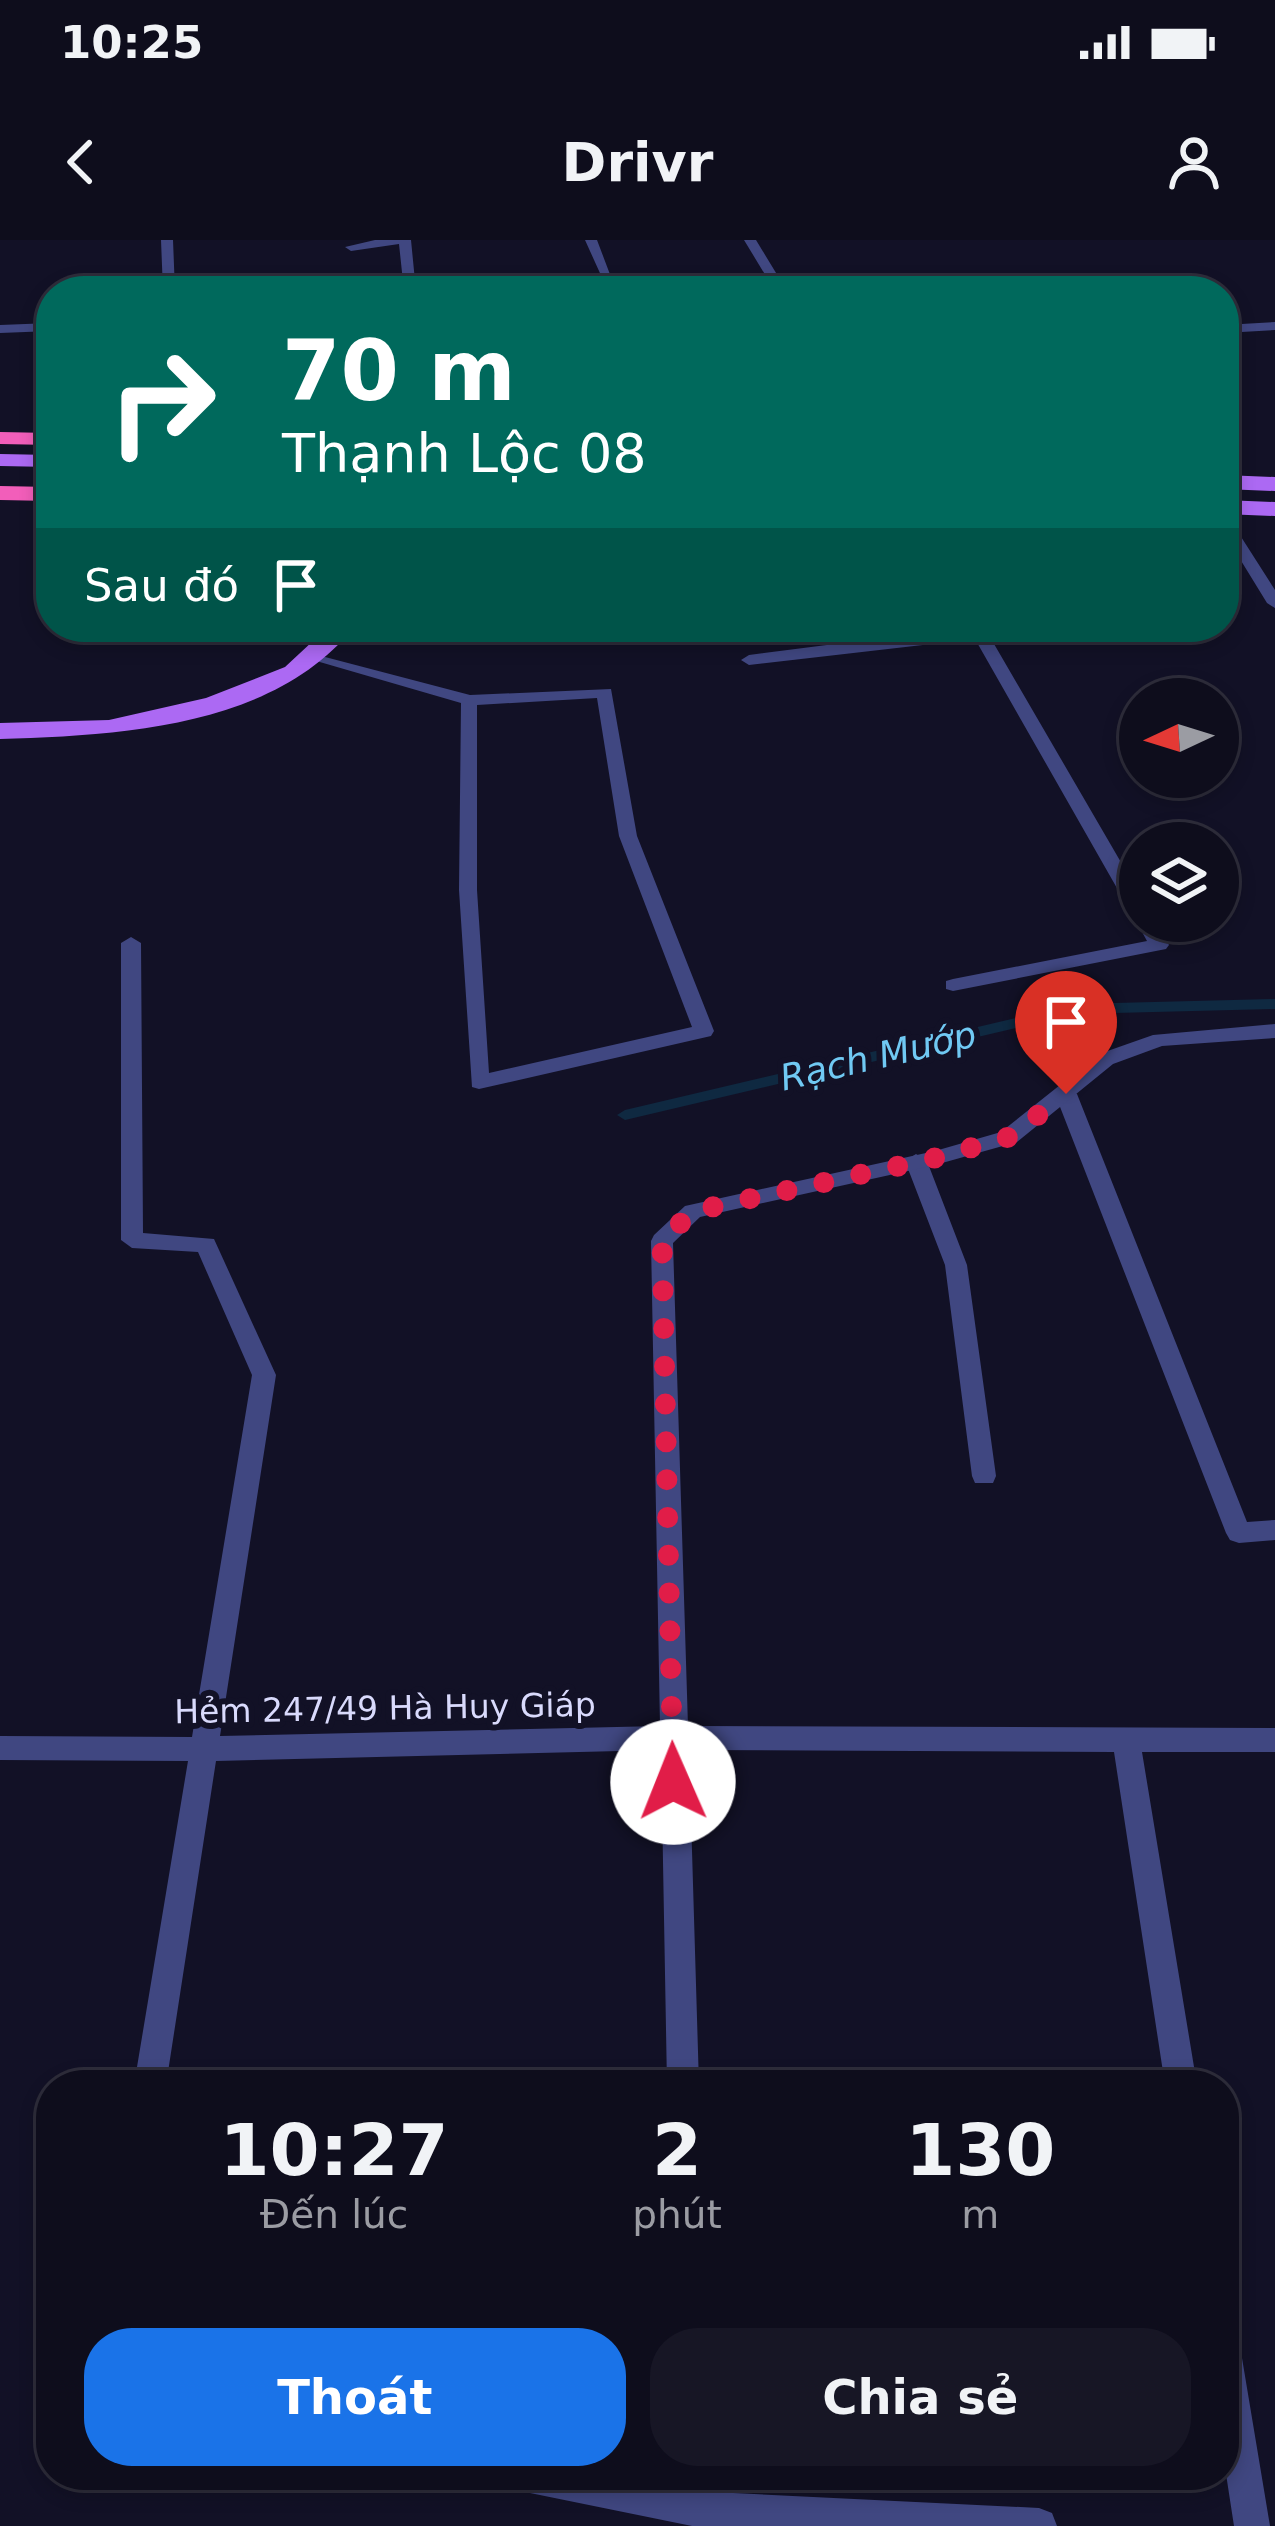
<!DOCTYPE html>
<html lang="vi">
<head>
<meta charset="utf-8">
<style>
  body { margin:0; font-family:"DejaVu Sans",sans-serif; background:#171625; color:#f1f3f6; height:100vh; display:flex; flex-direction:column; font-size:45px; white-space:nowrap }
  * { box-sizing:border-box; margin:0 }
  p { font-size:39px; color:#9b9ca3 }
  .icon { flex:none; width:66px; height:66px; fill:none; stroke:currentColor; stroke-width:2; stroke-linecap:round; stroke-linejoin:round }
  .map { position:relative; flex:1; overflow:hidden }
  .panel { position:absolute; left:36px; top:1830px; width:1203px; height:420px; display:flex; flex-direction:column; background:#0e0d1c; border-radius:48px; box-shadow:0 6px 18px #0003,0 0 0 3px #2e2d3b }
  .panel>* { flex:none }
  .guide { position:absolute; left:36px; top:36px; width:1203px; height:366px; border-radius:48px; box-shadow:0 6px 18px #0003,0 0 0 3px #2e2d3b; background:#00695c; color:#fff; overflow:hidden }
  .needle { width:78px; rotate:266deg }
  .tools { position:absolute; left:1119px; top:438px; display:grid; gap:24px }
  .tools a { display:grid; place-items:center; width:120px; height:120px; border-radius:50%; background:#0e0d1c; box-shadow:0 6px 18px #0003,0 0 0 3px #2e2d3b; font-size:60px }
  .pin { position:absolute; display:grid; place-items:center; width:102px; height:102px; color:#fff; margin:-123px -51px; border-radius:50% 50% 50% 0; rotate:-45deg; box-shadow:0 0 12px #0007 }
  .pin .icon { rotate:45deg }
  .me { position:absolute; width:132px; margin:-66px; rotate:359deg; stroke-linejoin:round; filter:drop-shadow(0 0 9px #0008) }
  .turn { display:flex; align-items:center; gap:42px; height:252px; padding:0 48px; font-size:54px }
  .turn .icon { width:156px; height:156px; stroke-width:2.5 }
  .turn b { display:block; font-size:84px; line-height:102px }
  .then { display:flex; align-items:center; height:114px; padding:0 48px; background:#0003; gap:24px; font-size:45px }
  .eta { display:flex; justify-content:space-evenly; align-items:center; height:204px; text-align:center }
  .eta b { font-size:72px; font-weight:800; line-height:84px }
  .primary-button { display:flex; gap:24px; margin-top:auto; padding:24px 48px }
  .primary-button a { flex:1; height:138px; border-radius:48px; background:#1a73e8; color:#fff; font-size:48px; font-weight:800; line-height:138px; text-align:center }
  .primary-button a+a { background:#171625; color:#f1f3f6 }
  .status { display:flex; justify-content:space-between; align-items:center; height:84px; padding:0 60px; background:#0e0d1c; direction:ltr }
  .status svg { height:33px; fill:currentColor }
  header { display:flex; justify-content:space-between; align-items:center; height:156px; padding:0 48px; background:#0e0d1c; font-size:54px; font-weight:800 }
  .map>svg:first-child { display:block }
  .lines { fill:none; stroke-linecap:round; stroke-linejoin:round }
  .stream { fill:#0f2941; fill-rule:evenodd }
  .lane { fill:#404781; fill-rule:evenodd }
  .street { fill:#404781; fill-rule:evenodd }
  .primary { fill:#ac69f3; fill-rule:evenodd }
  .highway { fill:#f25eba; fill-rule:evenodd }
  .route { stroke:#e11d48; stroke-width:21; stroke-dasharray:0 37.8 }
  .labels { text-anchor:middle; dominant-baseline:central; stroke-width:12; stroke-linejoin:round; paint-order:stroke }
  .street-label { font-size:33px; fill:#d9dafc; stroke:#121126 }
  .water-label { font-size:36px; font-style:italic; fill:#70c9f3; stroke:#121126 }
</style>
</head>
<body>
<div class="status"><b>10:25</b><svg viewBox="0 0 49 12"><path d="M0 12V9h3v3zM5 12V6h3v6zM10 12V3h3v9zM15 12V0h3v12zM26 1h20v11H26zM47 4h2v5h-2z"/></svg></div>
<header><svg class="icon" aria-label="back" viewBox="0 0 24 24"><path d="M15 5l-7 7 7 7"/></svg>Drivr<svg class="icon" aria-label="person" viewBox="0 0 24 24"><circle cx="12" cy="8" r="4"/><path d="M4 21q1-7 8-7t8 7"/></svg></header>
<div class="map">
<svg width="1275" height="2286" viewBox="0 0 1275 2286">
  <rect width="100%" height="100%" fill="#121126"/>
  <g class="lines">
    <path class="stream" d="M1275 759V769L1075 774 625 880 617 875 625 870 1075 764Z"/>
    <path class="lane" d="M161 0H173L175 51H163Z
      M585 0H597L614 45 604 42Z
      M744 0H756L787 51H775Z
      M1275 82V90L1224 93V85Z
      M51 83V91L0 93V85Z
      M968 387H1041L1033 392 990 397 1140 655V681H1156L1169 705 1166 709 953 751 946 749V741L953 739 1147 701 1136 681 1140 677 1130 671 975 399 749 425 741 420 749 415Z
      M306 412 470 455 611 449 637 596 714 791 711 796 479 849 472 847 459 650 461 463 306 418ZM597 458 619 596 692 787 489 833 477 650V465Z
      M1066 847 1077 854 1247 1282 1275 1280V1300L1239 1303 1230 1300 1226 1293 1055 854Z
      M916 914 927 921 967 1025 996 1236 993 1243H975L972 1236 945 1025 905 921Z"/>
    <path class="street" d="M375 0H411L416 51H404L399 4 351 11 345 7Z
      M1224 276 1229 278 1275 350V368L1267 363 1224 293Z
      M131 697 141 703 143 993 214 999 276 1135 220 1496 660 1486 651 1001 654 995 685 966 935 911 1001 892 1099 814 1153 795 1275 784V798L1162 806 1113 824 1017 902 935 925 700 977 673 1003 688 1486 1275 1488V1512H1142L1197 1845H1165L1114 1512 689 1510 699 1845H667L661 1510 216 1521 166 1845H134L188 1521 0 1520V1496L192 1497 252 1135 198 1012 132 1008 121 1000V703Z
      M1224 2095 1236 2100 1241 2112 1270 2286H1234L1224 2221Z
      M512 2235H617L678 2247 677 2235H713V2252L1039 2268 1052 2273 1057 2286H692L530 2253 518 2247Z"/>
    <path class="primary" d="M0 214 51 215V227L0 226Z
      M1224 235 1275 237V251L1224 249Z
      M1224 260 1275 262V276L1224 274Z
      M328 387H354C273 488 119 495 0 499V483L109 480 206 458 285 427Z"/>
    <path class="highway" d="M0 192 51 193V205L0 204Z
      M0 246 51 247V261L0 260Z"/>
  </g>
  <g class="lines">
    <path class="route" d="M673 1542 662 1000 694 971 935 918 1009 897 1066 854"/>
  </g>
  <g class="labels">
    <g class="street-label">
      <text transform="translate(385 1468) rotate(-1)">Hẻm 247/49 Hà Huy Giáp</text>
    </g>
    <g class="water-label">
      <text transform="translate(878 816) rotate(-13)">Rạch Mướp</text>
    </g>
  </g>
</svg>
<div class="tools">
<a><svg class="needle" viewBox="-14 -14 28 28"><path d="M0-13l5 13h-10z" fill="#e53935"/><path d="M0 13l5-13h-10z" fill="#9b9ca3"/></svg></a>
<a><svg class="icon" aria-label="layers" viewBox="0 0 24 24"><path d="M12 4l9 5-9 5-9-5zM3 14l9 5 9-5"/></svg></a>
</div>
<div class="pin" style="left:1066px;top:854px;background:#d93025"><svg class="icon" aria-label="arrive" viewBox="0 0 24 24"><path d="M6 21V4h12l-3 4 3 4H6"/></svg></div>
<svg class="me" style="left:673px;top:1542px" viewBox="-20 -20 40 40"><circle r="19" fill="#fff"/><path d="M0-13L10 11 0 6-10 11z" fill="#e11d48"/></svg>
<div class="guide">
<div class="turn"><svg class="icon" aria-label="right" viewBox="0 0 24 24"><path d="M7 20v-9h11M14 6l5 5-5 5"/></svg><div><b>70 m</b>Thạnh Lộc 08</div></div>
<div class="then">Sau đó<svg class="icon" aria-label="arrive" viewBox="0 0 24 24"><path d="M6 21V4h12l-3 4 3 4H6"/></svg></div>
</div>
<section class="panel">
<div class="eta">
<div><b>10:27</b><p>Đến lúc</p></div>
<div><b>2</b><p>phút</p></div>
<div><b>130</b><p>m</p></div>
</div>
<div class="primary-button"><a>Thoát</a><a>Chia sẻ</a></div>
</section>
</div>
</body>
</html>
